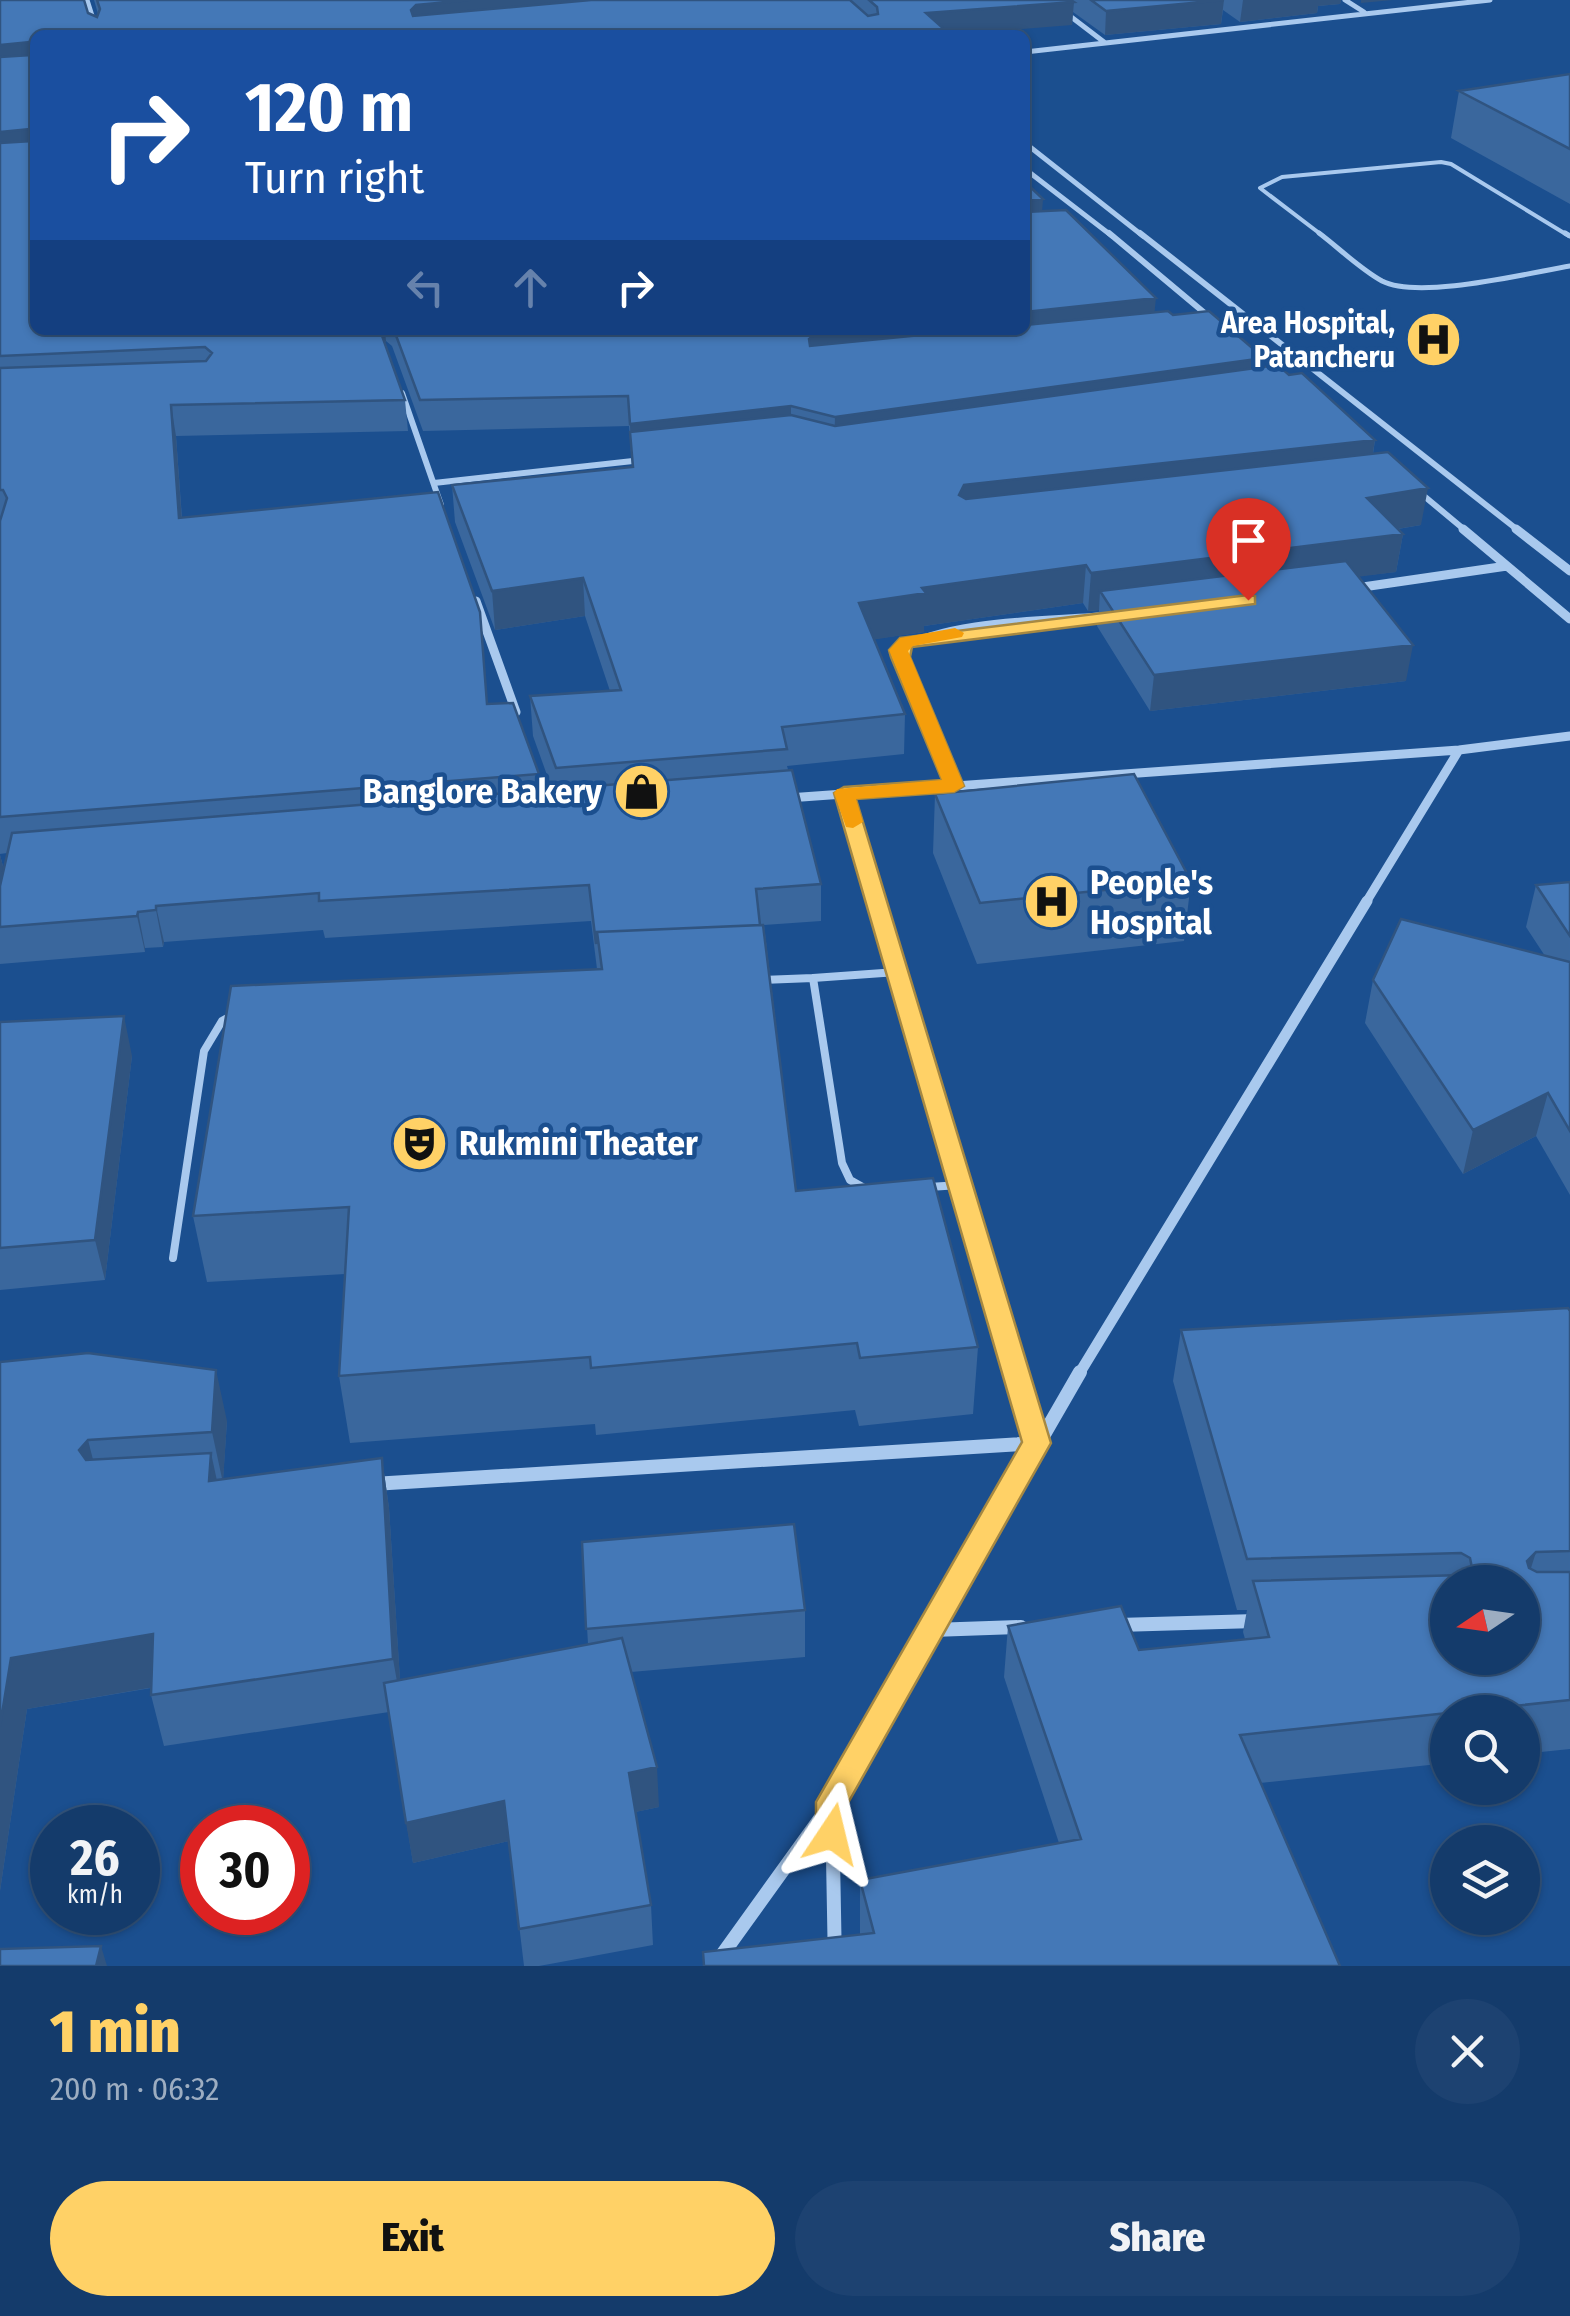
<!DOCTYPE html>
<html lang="en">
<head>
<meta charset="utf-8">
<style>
  body { margin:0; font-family:"Fira Sans Condensed",sans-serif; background:#1d4271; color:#f1f3f6; height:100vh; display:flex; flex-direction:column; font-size:38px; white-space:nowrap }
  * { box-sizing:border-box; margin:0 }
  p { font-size:32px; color:#9dadc1 }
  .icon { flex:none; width:55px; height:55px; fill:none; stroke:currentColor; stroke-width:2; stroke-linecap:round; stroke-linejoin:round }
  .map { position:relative; height:1966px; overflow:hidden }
  .details { display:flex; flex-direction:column; background:#143b6b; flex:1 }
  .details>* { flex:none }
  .hud { position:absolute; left:30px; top:30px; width:1000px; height:305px; border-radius:15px; box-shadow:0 2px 8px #0004,0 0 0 2px #33557e; background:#1a4fa0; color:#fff; overflow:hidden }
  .needle { width:65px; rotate:257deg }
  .fabs { position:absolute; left:1430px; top:1565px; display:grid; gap:20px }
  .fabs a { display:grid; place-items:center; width:110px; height:110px; border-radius:50%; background:#143b6b; box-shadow:0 2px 8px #0004,0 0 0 2px #33557e; font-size:50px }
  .speed { position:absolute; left:30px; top:1805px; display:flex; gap:20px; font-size:50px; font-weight:700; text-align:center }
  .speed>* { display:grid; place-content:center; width:130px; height:130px; border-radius:50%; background:#143b6b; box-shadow:0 2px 8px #0004,0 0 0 2px #33557e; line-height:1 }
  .speed small { font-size:25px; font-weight:400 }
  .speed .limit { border:15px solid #d22; background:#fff; color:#111 }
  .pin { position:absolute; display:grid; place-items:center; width:85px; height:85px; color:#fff; margin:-102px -42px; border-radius:50% 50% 50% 0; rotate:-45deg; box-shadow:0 0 10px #0007 }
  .pin .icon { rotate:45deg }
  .me { position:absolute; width:110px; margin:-55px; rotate:10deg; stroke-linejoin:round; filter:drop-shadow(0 0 8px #0008) }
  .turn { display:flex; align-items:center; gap:35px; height:210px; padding:0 50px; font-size:45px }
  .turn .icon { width:130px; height:130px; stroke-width:2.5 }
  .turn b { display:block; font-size:70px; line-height:85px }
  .lanes { display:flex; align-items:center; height:95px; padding:0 50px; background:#0003; justify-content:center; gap:50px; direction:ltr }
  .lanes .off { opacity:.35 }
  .round { display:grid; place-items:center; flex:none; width:105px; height:105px; border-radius:52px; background:#1d4271 }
  .head { display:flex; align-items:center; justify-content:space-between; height:170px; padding:0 50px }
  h1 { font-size:60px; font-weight:800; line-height:75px; color:#ffd166 }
  .button { display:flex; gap:20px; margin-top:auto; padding:20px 50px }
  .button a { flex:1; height:115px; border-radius:60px; background:#ffd166; color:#111; font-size:40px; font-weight:800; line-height:115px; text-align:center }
  .button a+a { background:#1d4271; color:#f1f3f6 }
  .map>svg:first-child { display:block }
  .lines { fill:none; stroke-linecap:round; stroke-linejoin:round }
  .lane-far2 { stroke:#a9c9ee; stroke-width:4 }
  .lane-far1 { stroke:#a9c9ee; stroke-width:5 }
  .lane { stroke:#a9c9ee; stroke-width:8 }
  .street-far4 { stroke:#a9c9ee; stroke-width:5 }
  .street-far3 { stroke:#a9c9ee; stroke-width:6 }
  .street-far2 { stroke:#a9c9ee; stroke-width:9 }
  .street-far1 { stroke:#a9c9ee; stroke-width:11 }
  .street { stroke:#a9c9ee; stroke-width:14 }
  .wall { fill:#3a679d; fill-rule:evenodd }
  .shaded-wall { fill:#305480 }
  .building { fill:#4478b7; stroke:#305480; stroke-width:2.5; fill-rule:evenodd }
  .route { fill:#ffd166; stroke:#a68842; stroke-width:2.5 }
  .slow { fill:#f59e0b }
  .labels { text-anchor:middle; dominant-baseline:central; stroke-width:9; stroke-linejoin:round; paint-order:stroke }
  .far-poi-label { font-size:30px; font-weight:bold; fill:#fff; stroke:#1b4f8f; text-anchor:end }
  .poi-label { font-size:35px; font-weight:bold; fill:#fff; stroke:#1b4f8f; text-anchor:start }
</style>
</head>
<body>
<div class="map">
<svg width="1570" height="1966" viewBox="0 0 1570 1966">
  <rect width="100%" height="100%" fill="#1b4f8f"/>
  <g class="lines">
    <path class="lane-far2" d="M1323 236 1260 188 1282 177 1441 162 1451 164 1569 236"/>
    <path class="lane-far1" d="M1319 233C1339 248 1360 269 1382 281 1419 300 1528 273 1570 266
      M1565 233 1570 236"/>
    <path class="lane" d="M813 978 897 972
      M761 980 813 978 842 1163 850 1180 866 1189
      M929 1187 960 1185
      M173 1258 204 1051 222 1021 231 1016"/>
    <path class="street-far4" d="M87 0 98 35
      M1049 0 1104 42
      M1345 0 1364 12
      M1025 52 1490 0
      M1025 143 1143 236
      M1025 169 1112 236"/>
    <path class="street-far3" d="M1109 233 1213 320
      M1140 233 1519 531
      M402 393 441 505
      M434 483 642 460
      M1418 491 1466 531"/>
    <path class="street-far2" d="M1463 529 1570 619
      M1516 529 1570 571
      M1356 588 1507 566
      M476 601 516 712
      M954 786 899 650C953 619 1048 622 1111 616
      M845 793 878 904
      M788 798 1459 750 1570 736
      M1365 904 1459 750"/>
    <path class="street-far1" d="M877 901 1017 1374
      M1079 1374 1367 901"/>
    <path class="street" d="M373 1484 1037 1443 1016 1372
      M1118 1625 1256 1621
      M932 1630 1021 1627
      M832 1803 835 1966
      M714 1966 832 1802 1080 1372"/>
  </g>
  <path class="wall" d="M0 0 88 13 97 17 98 14 94 0H1341L1340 4 1318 6 1317 13 1240 22 1223 10 1221 24 1105 35 1073 12 1072 25 35 35V330H1025L1042 211 1154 312 1173 315 1264 358 1263 368 1289 375 1375 440 1373 454 1421 525 1398 529 1403 534 1396 572 1359 576 1406 681 1150 711 1097 626 1099 610 1088 611 1083 603 924 626V632L874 639 905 714 904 754 787 766 821 884V921L764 925 796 1191 978 1347 973 1414 859 1426 855 1410 596 1435 595 1424 350 1443 339 1376 345 1274 207 1282 193 1216 597 969 591 921 325 938 323 930 164 942 163 947 145 948V952L0 964V855L4 870 7 853 0 854ZM386 341 392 346 423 431 629 426 632 467 452 485 455 522 495 630 585 616 610 691 530 696 533 736 552 789 541 790 539 774 488 704 182 518 176 436 408 431 405 400 384 344Z
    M1570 74V204L1451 138 1459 91Z
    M935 794 1191 881 1184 941 977 964 933 853Z
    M1570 882V1195L1536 1136 1463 1174 1365 1023 1373 980 1545 956 1526 927 1536 885Z
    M0 1022 132 1056 105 1280 0 1290Z
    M1570 1311V1749L1522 1754V1712H1448V1763L1260 1783 1340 1966 860 1935V1880L1059 1843 1004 1677 1008 1626 1139 1650 1245 1639 1243 1632 1247 1610H1237L1173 1381 1181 1330Z
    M0 1362 227 1421 223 1479 382 1458 389 1508 400 1680 588 1644 582 1542 805 1610V1657L631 1672 659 1807 635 1812 651 1905 653 1945 539 1966H524L509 1841 413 1863 389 1712 164 1746 151 1695V1688L27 1709 0 1891Z"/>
  <path class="shaded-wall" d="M470 0H711L418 29 411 10 416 5Z
    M1224 0 1221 24 1105 35 1106 11Z
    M1243 0H1341L1340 4 1318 6 1317 13 1240 22Z
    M1361 0H1393L1361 3Z
    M1074 2 1072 25 945 35H874L926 13Z
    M30 42 34 67 0 70V45Z
    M30 129 35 155 0 159V132Z
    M1043 199 1041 226 1025 229V201Z
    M1156 298 1153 327 808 369 809 339 814 335 857 330H1025V312Z
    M377 330H385L386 341 380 350Z
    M1264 358 1260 388 834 448 835 417Z
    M171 405 176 436 184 550 179 518Z
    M791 406V437L631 455 630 424Z
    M1375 440 1369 476 962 522 959 495 964 485Z
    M1428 488 1421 525 1361 535 1367 498Z
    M1403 534 1396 572 1111 608 1100 591 1099 610 1088 611 1091 573Z
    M1086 565 1083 603 924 626V632L858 642 859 603 922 588Z
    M583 578 585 616 495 630 492 591Z
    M1413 645 1406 681 1150 711 1154 675Z
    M0 855 4 870 0 883Z
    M156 906 164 942 163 947 156 910Z
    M138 912 145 948V952L137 916Z
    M124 1016 132 1056 105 1280 95 1240Z
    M1548 1093 1536 1136 1463 1174 1473 1130Z
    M216 1370 227 1421 223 1483 212 1432Z
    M88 1440 101 1491 79 1450Z
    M211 1453 222 1504 209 1481Z
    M382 1458 389 1508 402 1710 393 1659Z
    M1536 1552 1522 1597 1527 1561Z
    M153 1634 166 1685 27 1709 0 1891V1726L11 1658Z
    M657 1767 659 1807 631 1813 629 1773Z
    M504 1801 509 1841 413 1863 406 1823Z
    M101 1946 107 1966H96Z"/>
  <path class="building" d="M0 0H84L88 13 97 17 100 9 97 0H470L416 5 411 10 413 16 591 0H850L868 16 878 14 877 7 869 0H1071L1074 2 926 13 944 29 874 35H35V46L30 42 0 45Z
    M1091 0H1224L1106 11Z
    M35 49V132L30 129 0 132V57L31 55Z
    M1570 74V149L1459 91Z
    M35 135V330H380L405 400 171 405 179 518 438 492 480 612 487 704 513 703 539 774 0 817V521L7 498 3 490H0V368L206 361 212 353 205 347 0 356V143L32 141Z
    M1025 182 1043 199 1025 201Z
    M1066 210 1156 298 1025 312V212Z
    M1168 311 1173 315 1209 311 1264 358 835 417 791 406 630 424 628 396 420 400 394 330H857L814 335 809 339 810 346 972 330H1025V325Z
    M1278 365 1289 375 1302 373 1375 440 964 485 959 495 966 499 1388 452 1428 488 1367 498 1403 534 1091 573 1086 565 922 588 926 593 859 603 905 714 782 727 787 749 556 768 530 696 621 690 583 578 492 591 452 485 633 467 630 432 791 415 835 426Z
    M1346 561 1413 645 1154 675 1100 591Z
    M792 770 821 884 756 889 760 925 597 932 596 944 589 885 319 901V893L156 906V910L138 912 137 916 0 927V886L12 833Z
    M1134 774 1191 881 980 903 935 794Z
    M1570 882V936L1536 885Z
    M1401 919 1570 962V1131L1548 1093 1473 1130 1373 980Z
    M763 925 796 1191 933 1178 978 1347 860 1358 857 1343 591 1368 590 1357 339 1376 349 1207 193 1216 231 986 602 969 597 932Z
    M124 1016 95 1240 0 1248V1022Z
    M1568 1308 1570 1311V1551L1536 1552 1527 1561 1529 1568 1537 1572H1570V1700L1240 1735 1340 1966H704L703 1952 874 1933 860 1880 1081 1839 1008 1626 1121 1606 1139 1650 1269 1637 1253 1581 1462 1575 1472 1568 1470 1558 1461 1553 1247 1559 1181 1330ZM1448 1582H1522V1658H1448Z
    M88 1353 216 1370 212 1432 88 1440 79 1450 86 1460 211 1453 209 1481 382 1458 393 1659 151 1695 153 1634 11 1658 0 1726V1362Z
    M794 1524 805 1610 586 1629 582 1542Z
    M622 1638 657 1767 629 1773 651 1905 519 1929 504 1801 406 1823 384 1683Z
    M101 1946 96 1966H0V1949Z"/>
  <path class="route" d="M1248 595 1255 596V604L912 647 910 657 964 786 954 792 856 799 1051 1443 848 1803 849 1834 844 1845 832 1849 821 1845 816 1834V1802L1022 1442 834 793 844 787 942 780 891 657 889 650 900 638Z"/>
  <path class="slow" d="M955 628 964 633 962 637 913 646 908 651 964 786 954 792 856 799 863 822 853 828 846 827 834 793 837 789 942 780 889 650 900 638Z"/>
  <defs>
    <symbol id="hospital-disc" viewBox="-11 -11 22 22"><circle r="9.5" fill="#ffd166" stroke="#1b4f8f"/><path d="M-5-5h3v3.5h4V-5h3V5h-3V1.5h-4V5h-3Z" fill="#111"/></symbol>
    <symbol id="shop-disc" viewBox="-11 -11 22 22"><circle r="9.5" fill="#ffd166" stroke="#1b4f8f"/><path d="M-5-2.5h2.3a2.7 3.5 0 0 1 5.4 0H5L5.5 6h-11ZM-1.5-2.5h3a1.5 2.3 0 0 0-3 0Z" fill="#111"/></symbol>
    <symbol id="theatre-disc" viewBox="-11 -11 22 22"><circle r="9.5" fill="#ffd166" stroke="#1b4f8f"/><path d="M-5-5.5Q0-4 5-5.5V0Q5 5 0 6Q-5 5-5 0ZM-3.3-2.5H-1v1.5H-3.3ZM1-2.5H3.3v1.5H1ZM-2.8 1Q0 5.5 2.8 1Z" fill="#111"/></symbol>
  </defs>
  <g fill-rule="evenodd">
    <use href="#hospital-disc" x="1402" y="308" width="63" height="63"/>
    <use href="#shop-disc" x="610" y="760" width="63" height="63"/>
    <use href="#hospital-disc" x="1020" y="870" width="63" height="63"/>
    <use href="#theatre-disc" x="388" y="1112" width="63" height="63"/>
  </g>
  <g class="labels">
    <g class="far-poi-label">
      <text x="1395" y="323">Area Hospital,<tspan x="1395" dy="34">Patancheru</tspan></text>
    </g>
    <g class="poi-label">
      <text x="602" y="791" text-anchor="end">Banglore Bakery</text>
      <text x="1090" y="882">People's<tspan x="1090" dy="40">Hospital</tspan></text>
      <text x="459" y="1143">Rukmini Theater</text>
    </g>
  </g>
</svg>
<div class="fabs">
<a><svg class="needle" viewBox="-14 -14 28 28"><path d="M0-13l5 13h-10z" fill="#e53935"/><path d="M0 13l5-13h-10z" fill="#9dadc1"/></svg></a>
<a><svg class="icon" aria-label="search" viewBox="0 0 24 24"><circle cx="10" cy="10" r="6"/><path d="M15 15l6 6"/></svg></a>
<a><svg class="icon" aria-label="layers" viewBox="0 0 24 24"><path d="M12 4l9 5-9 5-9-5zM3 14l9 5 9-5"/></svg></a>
</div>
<div class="speed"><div>26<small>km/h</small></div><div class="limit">30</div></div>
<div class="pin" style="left:1248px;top:600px;background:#d93025"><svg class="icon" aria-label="arrive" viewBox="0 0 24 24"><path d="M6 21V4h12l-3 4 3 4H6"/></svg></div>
<svg class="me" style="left:832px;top:1834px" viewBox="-20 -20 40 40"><path d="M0-17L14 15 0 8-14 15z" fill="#ffd166" stroke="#fff" stroke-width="4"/></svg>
<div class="hud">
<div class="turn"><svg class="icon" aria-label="right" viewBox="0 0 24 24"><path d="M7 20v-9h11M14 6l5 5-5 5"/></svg><div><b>120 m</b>Turn right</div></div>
<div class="lanes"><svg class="icon off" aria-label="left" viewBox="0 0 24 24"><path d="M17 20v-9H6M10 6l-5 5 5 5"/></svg><svg class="icon off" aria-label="ahead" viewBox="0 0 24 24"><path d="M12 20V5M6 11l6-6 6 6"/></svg><svg class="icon" aria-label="right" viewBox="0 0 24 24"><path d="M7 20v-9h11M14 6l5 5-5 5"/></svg></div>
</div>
</div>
<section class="details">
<div class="head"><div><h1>1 min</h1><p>200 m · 06:32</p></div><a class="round"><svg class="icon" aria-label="close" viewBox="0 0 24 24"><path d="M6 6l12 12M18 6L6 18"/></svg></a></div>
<div class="button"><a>Exit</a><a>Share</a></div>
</section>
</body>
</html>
